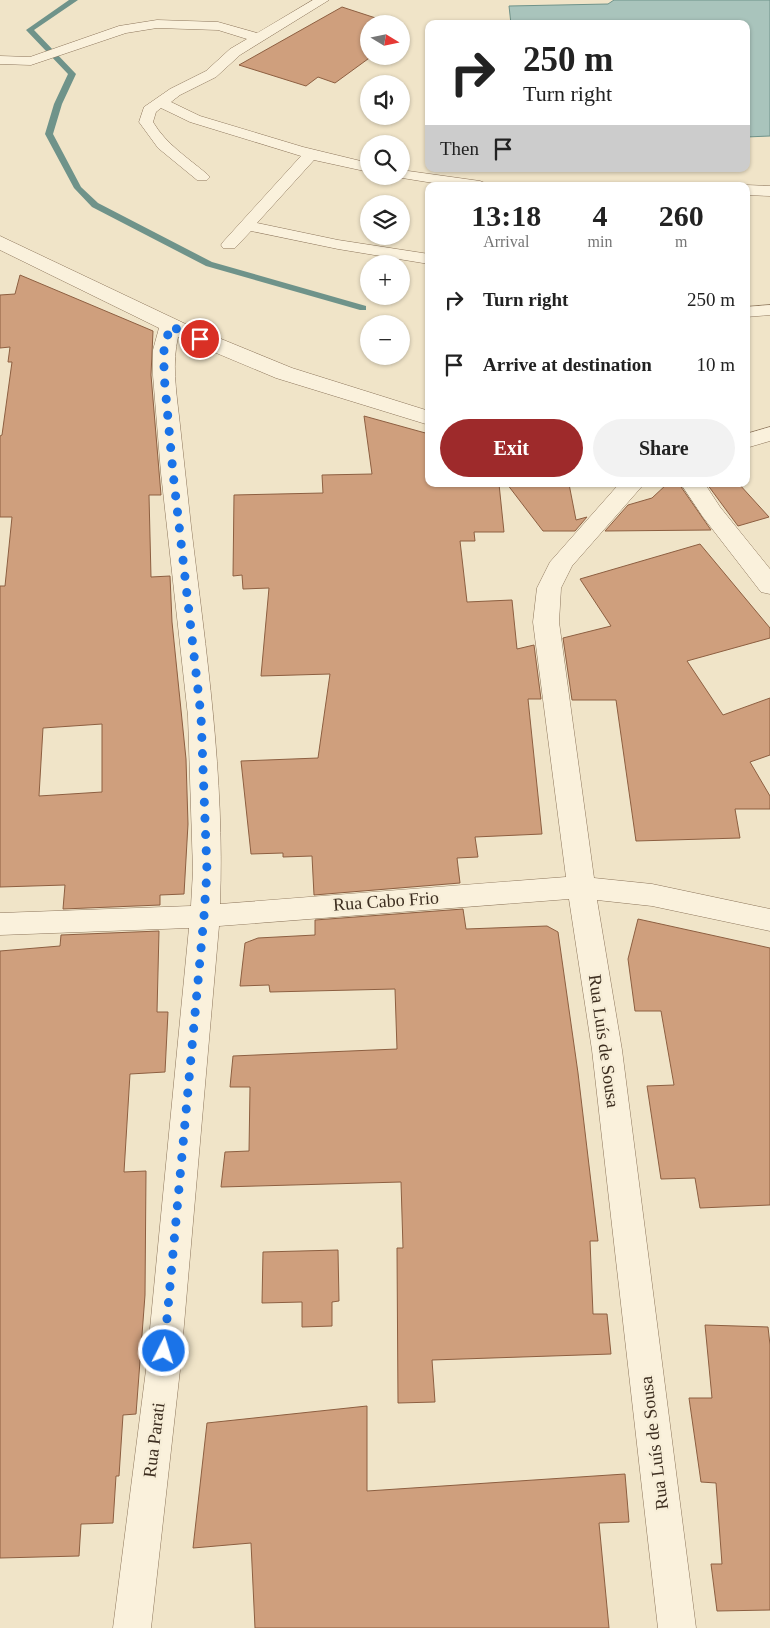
<!DOCTYPE html>
<html lang="en">
<head>
<meta charset="utf-8">
<style>
  body { margin:0; font-family:Georgia,serif; background:#f2f2f2; color:#222; height:100vh; display:flex; flex-direction:column; font-size:19px; white-space:nowrap }
  * { box-sizing:border-box; margin:0 }
  p { font-size:16px; color:#767676 }
  .icon { flex:none; width:28px; height:28px; fill:none; stroke:currentColor; stroke-width:2; stroke-linecap:round; stroke-linejoin:round }
  .map { position:relative; flex:1; overflow:hidden }
  .panel { position:absolute; left:425px; top:182px; width:325px; height:305px; display:flex; flex-direction:column; background:#fff; border-radius:10px; box-shadow:0 1px 4px #0004 }
  .panel>* { flex:none }
  .hud { position:absolute; left:425px; top:20px; width:325px; height:152px; border-radius:10px; box-shadow:0 1px 4px #0004; background:#fff; color:#222; overflow:hidden }
  .needle { width:32px; rotate:100deg }
  .controls { position:absolute; left:360px; top:15px; display:grid; gap:10px }
  .controls a { display:grid; place-items:center; width:50px; height:50px; border-radius:50%; background:#fff; box-shadow:0 1px 4px #0004; font-size:25px }
  .pin { position:absolute; display:grid; place-items:center; width:42px; height:42px; color:#fff; margin:-21px; border:2px solid #fff; border-radius:50%; box-shadow:0 1px 5px #0007 }
  .me { position:absolute; width:55px; margin:-28px; rotate:5deg; stroke-linejoin:round; filter:drop-shadow(0 0 4px #0008) }
  .turn { display:flex; align-items:center; gap:18px; height:105px; padding:0 15px; font-size:22px }
  .turn .icon { width:65px; height:65px; stroke-width:2.5 }
  .turn b { display:block; font-size:35px; line-height:42px }
  .then { display:flex; align-items:center; height:48px; padding:0 15px; background:#0003; gap:10px; font-size:19px }
  .eta { display:flex; justify-content:space-evenly; align-items:center; height:85px; text-align:center }
  .eta b { font-size:30px; font-weight:600; line-height:35px }
  .action { display:flex; gap:10px; margin-top:auto; padding:10px 15px }
  .action a { flex:1; height:58px; border-radius:30px; background:#9e2a2b; color:#fff; font-size:20px; font-weight:600; line-height:58px; text-align:center }
  .action a+a { background:#f2f2f2; color:#222 }
  ul { padding:0; list-style:none }
  li { display:flex; align-items:center; gap:15px; height:65px; padding:0 15px }
  li div { flex:1 }
  li b { display:block; font-size:19px }
  li em { font-style:normal }
  .map>svg:first-child { display:block }
  .water { fill:#a9c4bc; stroke:#6f938a }
  .lines { fill:none; stroke-linecap:round; stroke-linejoin:round }
  .stream { fill:#6f938a; fill-rule:evenodd }
  .building { fill:#cf9f7d; stroke:#8d5f41; fill-rule:evenodd }
  .lane-casing { stroke:#8d765c; stroke-width:1 }
  .street-casing { stroke:#8d765c; stroke-width:1 }
  .lane { fill:#faf1dc; fill-rule:evenodd }
  .street { fill:#faf1dc; fill-rule:evenodd }
  .route { stroke:#1a73e8; stroke-width:9; stroke-dasharray:0 16.2 }
  .labels { text-anchor:middle; dominant-baseline:central; stroke-width:5; stroke-linejoin:round; paint-order:stroke }
  .street-label { font-size:18px; fill:#3d2e20; stroke:#f7eed8 }
</style>
</head>
<body>
<div class="map">
<svg width="770" height="1628" viewBox="0 0 770 1628">
  <rect width="100%" height="100%" fill="#f0e4c8"/>
  <path class="water" d="M614 0H770V136L746 137V24H511L509 6 608 4Z"/>
  <g class="lines">
    <path class="stream" d="M69 0H78L34 30 76 74 62 104 53 134 81 187 98 203 212 262 366 306V310H360L206 266 92 207 74 188 45 134 54 104 68 74 26 30Z"/>
  </g>
  <path class="building" d="M342 7 394 24H369V56H372L335 83 318 77 306 86 239 65Z
    M20 275 153 331 151 375 161 495H149L151 577 170 576 172 622 186 759 188 824 184 894 160 895V905L63 909 65 885 0 887V586H5L12 517H0V436L2 435 12 362H8L10 347 0 348V295L15 294ZM102 724V792L39 796 43 728Z
    M364 416 429 434V484H499L504 532H474L475 541H460L467 602 512 600 517 649 534 645 541 699H528L542 834 475 837 478 857 457 858 460 883 314 895 312 856 283 857V853L251 854 241 761 318 758 330 674 261 676 269 588 243 589 242 575 233 576 234 495 323 493 322 475 372 474Z
    M507 484H569L576 520 587 517 575 531H543Z
    M667 484H679L711 530 605 531 628 505 652 498Z
    M707 484H739L769 517 738 526Z
    M700 544 770 628V638L687 661 723 715 770 698V755L750 762 770 796V809H735L740 838 636 841 616 700H572L563 638 611 626 580 579Z
    M463 909 466 929 547 926 558 932 578 1073 598 1241H590L593 1314H607L611 1354 432 1360 435 1402 398 1403 397 1248H403L401 1182 221 1187 225 1152 249 1151 250 1087H230L233 1056 397 1049 395 989 270 992 269 985 240 986 245 943 258 938 315 935V920Z
    M638 919 770 948V1205L700 1208 695 1178 661 1179 647 1086 674 1085 661 1011H635L628 959Z
    M159 931 157 1012H168L165 1072 130 1074 124 1172 146 1171 145 1295 136 1414 123 1415 119 1476H116L113 1523 81 1524 79 1556 0 1558V951L60 946 61 935Z
    M338 1250 339 1301 332 1302V1326L302 1327V1302L262 1303 263 1252Z
    M705 1325 768 1327 770 1345V1610L717 1611 711 1564H722L716 1483 701 1482 689 1398H712Z
    M367 1406V1491L625 1474 629 1522 599 1523 609 1628H255L251 1543 193 1548 207 1423Z"/>
  <g class="lines">
    <defs>
      <path id="lane" d="M313 0H329L240 55 216 77 180 95 171 102 200 116 303 147 369 163V172L314 160 257 223 338 240 429 254V264L338 249 251 231 235 248H223L221 245 223 242 301 156 190 122 161 108 156 112 153 122C166 144 188 158 207 174L210 177 207 180H197L158 148 139 122 144 107 170 89 206 71 230 49 247 39 218 30 157 28 126 33 31 65 0 64V56L30 57 119 26 157 20 218 22 257 33Z
        M401 170 480 181 485 183 488 186H452L396 177 401 176Z
        M746 185 770 186V196L746 195V186H743Z
        M770 305V315L746 317V307Z"/>
      <path id="street" d="M0 236 192 327 292 368 429 411V425L276 378 178 337C172 363 176 390 179 416 183 453 187 489 191 526 206 651 225 777 220 904L566 877 533 622 537 588 550 562 619 484H644L572 566 561 588 559 622 594 878 652 884 770 909V931L652 906 597 900 622 1050 696 1628H658L592 1050 569 899 219 926 180 1370 151 1628H113L146 1370 189 928 0 935V913L191 906 193 871 188 716 161 473 153 375V350L159 328 0 250Z
        M770 427V441L746 448V434Z
        M681 484H705L720 507 770 569V594L761 592 703 517Z"/>
    </defs>
    <use href="#lane" class="lane-casing"/>
    <use href="#street" class="street-casing"/>
    <use href="#lane" class="lane"/>
    <use href="#street" class="street"/>
  </g>
  <g class="lines">
    <path class="route" d="M164 1351 204 916 207 871 201 716 173 473 164 375V350L170 326 200 339"/>
  </g>
  <g class="labels">
    <g class="street-label">
      <text transform="translate(386 901) rotate(-4)">Rua Cabo Frio</text>
      <text transform="translate(604 1041) rotate(82)">Rua Luís de Sousa</text>
      <text transform="translate(154 1440) rotate(-83)">Rua Parati</text>
      <text transform="translate(654 1443) rotate(-97)">Rua Luís de Sousa</text>
    </g>
  </g>
</svg>
<div class="controls">
<a><svg class="needle" viewBox="-14 -14 28 28"><path d="M0-13l5 13h-10z" fill="#e53935"/><path d="M0 13l5-13h-10z" fill="#767676"/></svg></a>
<a><svg class="icon" aria-label="sound" viewBox="0 0 24 24"><path d="M4 9h4l5-4v14l-5-4H4zM17 9q2 3 0 6"/></svg></a>
<a><svg class="icon" aria-label="search" viewBox="0 0 24 24"><circle cx="10" cy="10" r="6"/><path d="M15 15l6 6"/></svg></a>
<a><svg class="icon" aria-label="layers" viewBox="0 0 24 24"><path d="M12 4l9 5-9 5-9-5zM3 14l9 5 9-5"/></svg></a>
<a>+</a>
<a>−</a>
</div>
<div class="pin" style="left:200px;top:339px;background:#d93025"><svg class="icon" aria-label="arrive" viewBox="0 0 24 24"><path d="M6 21V4h12l-3 4 3 4H6"/></svg></div>
<svg class="me" style="left:164px;top:1351px" viewBox="-20 -20 40 40"><circle r="17" fill="#1a73e8" stroke="#fff" stroke-width="3"/><path d="M0-11L8 9 0 5-8 9z" fill="#fff"/></svg>
<div class="hud">
<div class="turn"><svg class="icon" aria-label="right" viewBox="0 0 24 24"><path d="M7 20v-9h11M14 6l5 5-5 5"/></svg><div><b>250 m</b>Turn right</div></div>
<div class="then">Then<svg class="icon" aria-label="arrive" viewBox="0 0 24 24"><path d="M6 21V4h12l-3 4 3 4H6"/></svg></div>
</div>
<section class="panel">
<div class="eta">
<div><b>13:18</b><p>Arrival</p></div>
<div><b>4</b><p>min</p></div>
<div><b>260</b><p>m</p></div>
</div>
<ul>
<li><svg class="icon" aria-label="right" viewBox="0 0 24 24"><path d="M7 20v-9h11M14 6l5 5-5 5"/></svg><div><b>Turn right</b></div><em>250 m</em></li>
<li><svg class="icon" aria-label="arrive" viewBox="0 0 24 24"><path d="M6 21V4h12l-3 4 3 4H6"/></svg><div><b>Arrive at destination</b></div><em>10 m</em></li>
</ul>
<div class="action"><a>Exit</a><a>Share</a></div>
</section>
</div>
</body>
</html>
